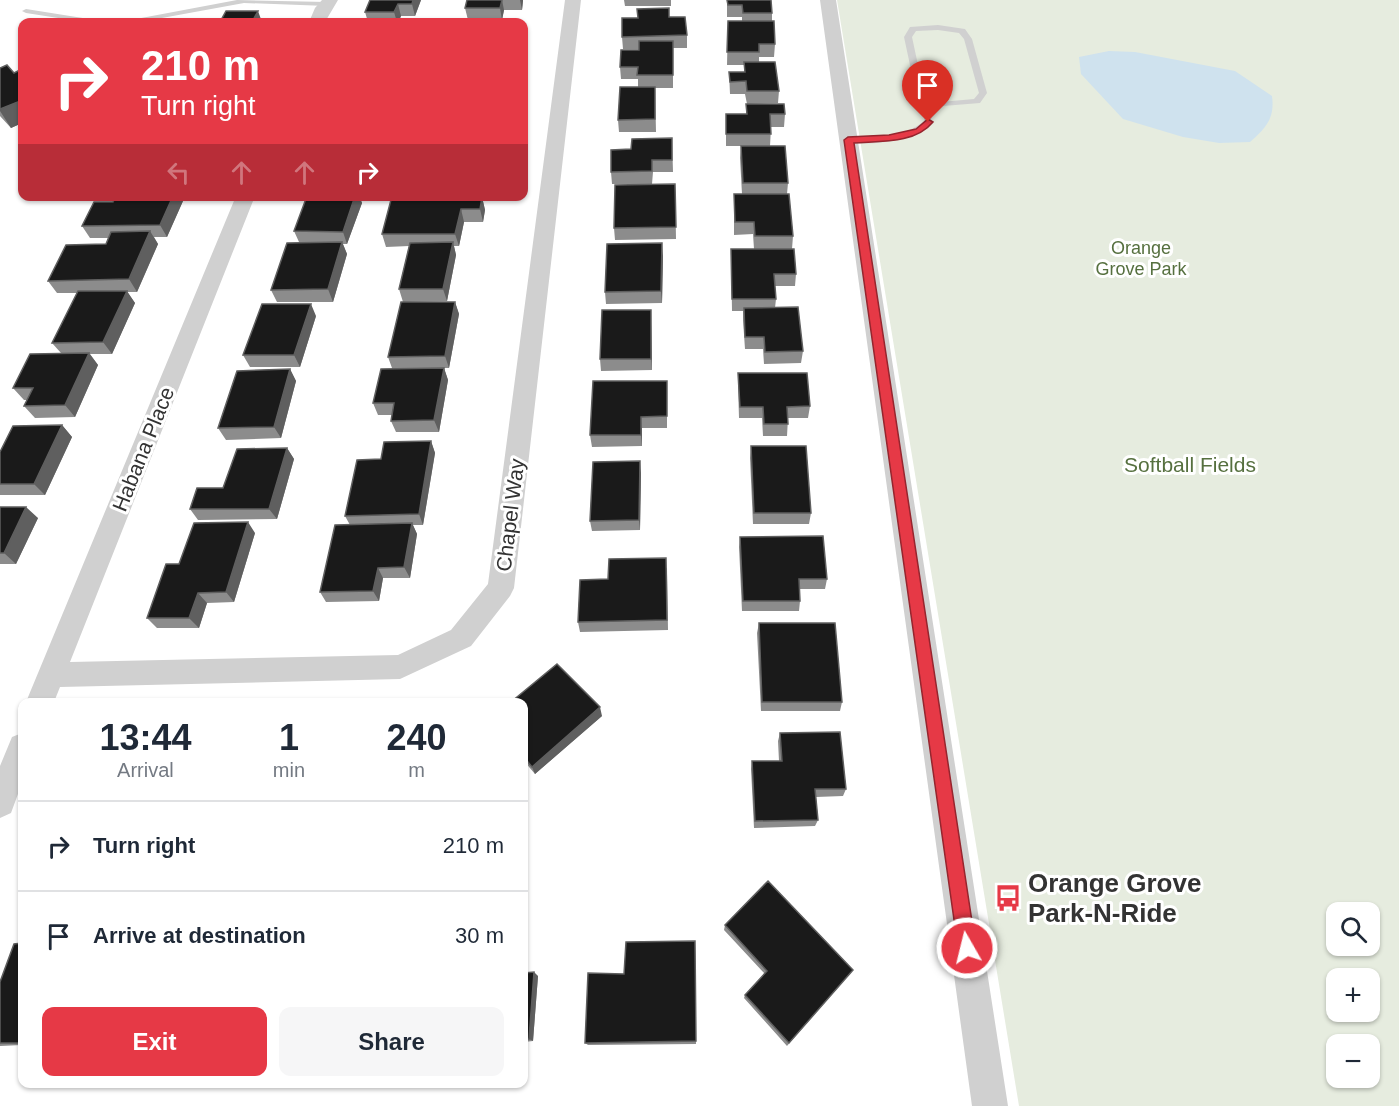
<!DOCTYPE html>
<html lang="en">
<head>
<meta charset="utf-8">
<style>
  body { margin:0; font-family:Helvetica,sans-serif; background:#f6f6f7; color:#1f2937; height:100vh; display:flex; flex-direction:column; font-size:22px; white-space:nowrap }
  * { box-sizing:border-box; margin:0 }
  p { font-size:20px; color:#747a83 }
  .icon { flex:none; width:33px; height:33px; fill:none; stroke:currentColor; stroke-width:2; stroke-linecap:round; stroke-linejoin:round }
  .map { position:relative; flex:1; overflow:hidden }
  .sheet { position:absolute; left:18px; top:698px; width:510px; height:390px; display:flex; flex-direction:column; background:#fff; border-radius:12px; box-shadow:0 2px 4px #0004 }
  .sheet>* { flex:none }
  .banner { position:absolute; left:18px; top:18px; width:510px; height:183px; border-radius:12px; box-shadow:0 2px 4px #0004; background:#e63946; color:#fff; overflow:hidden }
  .tools { position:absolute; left:1326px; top:902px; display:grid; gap:12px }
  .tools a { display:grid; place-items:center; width:54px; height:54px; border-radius:12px; background:#fff; box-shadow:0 2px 4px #0004; font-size:30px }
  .pin { position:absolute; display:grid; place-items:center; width:51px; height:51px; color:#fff; margin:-62px -26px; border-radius:50% 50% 50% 0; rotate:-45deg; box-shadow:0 0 6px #0007 }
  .pin .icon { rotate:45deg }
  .me { position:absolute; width:66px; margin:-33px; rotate:352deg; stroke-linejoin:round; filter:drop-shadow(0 0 4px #0008) }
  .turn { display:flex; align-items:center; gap:21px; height:126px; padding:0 24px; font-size:27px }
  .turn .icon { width:78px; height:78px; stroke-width:2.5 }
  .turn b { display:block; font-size:42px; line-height:51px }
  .lanes { display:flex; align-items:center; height:57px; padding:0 24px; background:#0003; justify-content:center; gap:30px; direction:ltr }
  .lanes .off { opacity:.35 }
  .eta { display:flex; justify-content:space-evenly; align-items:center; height:102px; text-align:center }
  .eta b { font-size:36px; font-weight:800; line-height:42px }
  .cta { display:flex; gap:12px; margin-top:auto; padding:12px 24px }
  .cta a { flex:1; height:69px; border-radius:12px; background:#e63946; color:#fff; font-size:24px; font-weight:800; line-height:69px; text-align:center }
  .cta a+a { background:#f6f6f7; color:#1f2937 }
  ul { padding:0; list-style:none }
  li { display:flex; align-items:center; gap:18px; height:90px; padding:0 24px; border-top:2px solid #e0e1e3 }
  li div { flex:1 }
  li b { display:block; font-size:22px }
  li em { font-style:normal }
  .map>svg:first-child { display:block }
  .green { fill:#e6ecdf; fill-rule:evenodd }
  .water { fill:#cfe2ee }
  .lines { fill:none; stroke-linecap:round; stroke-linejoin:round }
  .service { fill:#d0d0d0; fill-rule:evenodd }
  .minor { fill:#d0d0d0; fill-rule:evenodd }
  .wall { fill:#8c8c8c }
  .shaded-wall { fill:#5f5f5f }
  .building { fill:#1a1a1a; stroke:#5f5f5f; stroke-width:1.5 }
  .route { fill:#e63946; stroke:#96252e; stroke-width:1.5 }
  .labels { text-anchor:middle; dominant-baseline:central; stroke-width:6; stroke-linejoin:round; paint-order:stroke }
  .far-park-label { font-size:18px; fill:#56703f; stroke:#fff }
  .street-label { font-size:21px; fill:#333; stroke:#fff }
  .park-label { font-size:21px; fill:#56703f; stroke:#fff }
  .near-poi-label { font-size:26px; font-weight:bold; fill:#333; stroke:#fff; text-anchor:start }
</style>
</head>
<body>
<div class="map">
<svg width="1399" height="1106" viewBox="0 0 1399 1106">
  <rect width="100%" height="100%" fill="#fff"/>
  <path class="green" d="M837 0H1399V1106H1019ZM1336 912H1370V945H1336ZM1336 978H1370V1011H1336ZM1336 1044H1370V1077H1336Z"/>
  <path class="water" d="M1109 51 1135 52 1235 71 1272 96C1275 118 1266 128 1250 142L1219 143 1183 137 1123 119 1081 74 1079 57Z"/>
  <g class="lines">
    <path class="service" d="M237 0 327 2 331 4 327 6 244 3 140 22H84L26 13 22 11 26 9 89 19H136Z
      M938 25 965 29 972 39 987 93 980 103 943 106 932 111 931 124C909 142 873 146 845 142L844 140 848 137C874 137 902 139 924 121V110L916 93 904 37 910 27ZM938 30 959 33 964 39 979 93 974 99 941 102 930 106 924 93 912 37 916 31Z"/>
    <path class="minor" d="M322 0H338L325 22H309L315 8Z
      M565 0H581L514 588 510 596 471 646 400 679 60 687 54 702H26L236 196H255L70 662 398 655 451 630 488 584Z
      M820 0H836L1008 1106H972Z
      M22 733V783L11 813 0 818V766L12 737Z"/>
  </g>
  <path class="wall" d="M370 0H421L415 16H401L400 19 410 22H368L365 12Z
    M467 0H523L522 10H504L502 20H468L465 8Z
    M624 0H671V6H625Z
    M727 0H771L772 13V21L775 44 774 57H759V62L779 91 778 103 747 104 745 94H730L729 72H744V65H727L728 21H742V17H727Z
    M669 17 687 35V48H673V88H655L656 132H619L618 120 638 87V79H621L620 67 639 49H623L622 37Z
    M0 68 14 73 22 69V123L11 128 0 116Z
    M746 104 785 114 784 127H771L770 146 788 183 787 194 793 236 792 249H754L753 234 734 235V194H742L740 158 741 146H726V114H746Z
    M672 138 673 172H653L652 184H612L611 172 631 149Z
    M675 184 676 239 615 240 614 228Z
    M116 196H180L183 201 167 237H154L158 244 137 292H127L135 303 112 354H90L98 365 75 417 35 418 24 406 27 400H24L13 388 61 353 52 343 77 293H57L48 281 106 244 108 238H90L82 226 113 202Z
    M307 196H359L362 203 347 244H343L347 254 333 302H277L271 290 299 242 294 231Z
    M468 197H482L485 210 483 222H464L459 246H454L456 255 447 301 403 302 399 289 409 246 386 247 382 234Z
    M731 249 796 274 795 286H775L776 299 775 308 803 351 801 363 764 364 763 349H745L743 320V311H732Z
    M663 256 662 303 606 304 605 292Z
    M455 302 459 314 449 368H444L448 380 439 432H396L391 421 392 415H378L373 403 392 368 388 357Z
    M651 310 652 370 601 371 600 359Z
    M316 316 300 367H250L243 355Z
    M290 369 296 381 281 438 226 440 218 428Z
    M738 373 810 406 808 418H788L787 436H763L762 418H739L738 385Z
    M667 381V428H642V446L592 447 590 435Z
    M62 425 72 437 45 495H0V452Z
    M431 441 435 453 423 525H413L417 534 410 578H383L379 601 326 602 320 592 350 525 345 516 381 459Z
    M751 446 811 513 809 524H753L750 458Z
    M287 448 294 459 277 519 198 520 190 509Z
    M641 473 640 530 592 531 590 521Z
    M0 507 38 518 16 564H0Z
    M255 533 234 602 207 603 199 628H157L147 618 179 564Z
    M740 537 827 579 825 589H799L800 601 799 611H742L739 547Z
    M667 568 668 630 580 632 578 622 608 579Z
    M759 623 842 702 840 711H761L757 633Z
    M524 702 602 716 535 774 524 761Z
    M780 733 846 789 843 796 816 797 818 820 815 826 754 828 751 769 752 761H779L778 741Z
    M725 925 853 970 787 1046 744 998 745 995 765 974 724 930Z
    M695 941 696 1044 588 1045 585 1043Z
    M22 943V1045L0 1046V982Z
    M524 973 538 976 533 1041 524 1042Z"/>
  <path class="shaded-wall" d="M413 0H421L415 16 412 4Z
    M502 0 504 10 502 20 500 8Z
    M520 0H523V1L522 10Z
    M398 4 401 16 398 22H397L394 12Z
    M258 11 262 22H252Z
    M18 102 22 109V123L11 128 0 111V109Z
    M173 196H180L183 201 167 237 160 225Z
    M355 196H359L362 203 347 244 343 232Z
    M482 197 485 210 483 222 480 209Z
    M461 209 464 222 459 246 455 234Z
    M150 231 158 244 137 292 129 279Z
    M342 242 347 254 333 302 328 289Z
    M453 242 456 255 447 301 443 289Z
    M662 243 663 256 662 303 661 291Z
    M127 291 135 303 112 354 103 342Z
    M455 302 459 314 449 368 445 356Z
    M311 304 316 316 300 367 294 355Z
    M651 310V322L652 370 651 359Z
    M89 353 98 365 75 417 65 405Z
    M444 368 448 380 439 432 434 420Z
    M290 369 296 381 281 438 274 427Z
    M641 417 642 428V446L641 435Z
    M62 425 72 437 45 495 34 484Z
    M431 441 435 453 423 525 419 514Z
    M287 448 294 459 277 519 269 509Z
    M640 461 641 473 640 530 639 520Z
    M26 507 38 518 16 564 4 553Z
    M248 522 255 533 234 602 226 592Z
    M412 523 417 534 410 578 404 567Z
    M378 568 383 578 379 601 373 591Z
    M198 593 207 603 199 628 189 618Z
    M600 707 602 716 535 774 532 767Z
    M534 972 538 976 533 1041 529 1039Z"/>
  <path class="building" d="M370 0H413L412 4H398L394 12H365Z
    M467 0H502L500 8H465Z
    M727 0H771L772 13H743L742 5H728Z
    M669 8V17H685L687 35 622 37V18H638L637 9Z
    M226 11H258L252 22H220Z
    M378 19H409L408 22H377Z
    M728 21H774L775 44H759V52H727Z
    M639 41H673V75H637L638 67H620L621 50H639Z
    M744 62H775L779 91H747L746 81 730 82 729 72H745Z
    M7 65 14 73 22 69V107L18 102 0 109V68Z
    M620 87H655V119L618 120Z
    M746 104H784L785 114H770L771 134H726V114H747Z
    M672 138V160H652V171L611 172V150L631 149 632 139Z
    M741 146H785L788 183H743Z
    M675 184 676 227 614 228 615 185Z
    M734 194H789L793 236H755L754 222H735Z
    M116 196H173L160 225 82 226 94 202H113Z
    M307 196H355L343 232 294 231Z
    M392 196H463L462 197H482L480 209H461L455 234H382Z
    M150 231 129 279 48 281 66 245 106 244 111 232Z
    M342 242 328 289 271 290 287 243Z
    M453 242 443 289H399L410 243Z
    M662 243 661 291 605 292 607 244Z
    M731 249H794L796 274H774L776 299H732Z
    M78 291H127L103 342 52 343Z
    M401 302H455L445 356 388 357Z
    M262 304H311L294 355H243Z
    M798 307 803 351 765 352 764 337H745L744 308Z
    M602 310H651V359H600Z
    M89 353 65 405 24 406 33 388H13L30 354Z
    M444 368 434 420 391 421 394 403H373L381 369Z
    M290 369 274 427 218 428 237 371Z
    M738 373H807L810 406 787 407 788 424H764L763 407H740Z
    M593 381H667V416L641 417V435H590Z
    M62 425 34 484H0V452L13 426Z
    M431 441 419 514 345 516 357 460 381 459 384 442Z
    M751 446H806L811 513H754Z
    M287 448 269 509H190L197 488H223L237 449Z
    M640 461 639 520 590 521 593 462Z
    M0 507H26L4 553H0Z
    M248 522 226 592 198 593 189 618H147L166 564H179L194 523Z
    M412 523 404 567 378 568 373 591 320 592 335 525Z
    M823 536 827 579H799L800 601H743L740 537Z
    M666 558 667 620 578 622 580 580 608 579 609 559Z
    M759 623H835L842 702H762Z
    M557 664 600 707 532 767 524 757V702H511Z
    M840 732 846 789H815L818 820 755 821 752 761H782L780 733Z
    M768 881 853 970 789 1043 745 995 767 971 725 925Z
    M695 941 696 1041 585 1043 588 973 624 974 626 942Z
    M22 943V1043H0V982L14 944Z
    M534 972 529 1039H524V973Z"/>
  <path class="route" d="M928 119 933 122C915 144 880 141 854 143L976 948 973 954 967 957 961 954 958 948 844 140 848 137 889 135 916 129Z"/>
  <defs>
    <symbol id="bus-bare" viewBox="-9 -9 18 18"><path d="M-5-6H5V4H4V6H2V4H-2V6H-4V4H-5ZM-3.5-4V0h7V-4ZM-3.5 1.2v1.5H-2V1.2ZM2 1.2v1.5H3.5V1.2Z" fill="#e63946" stroke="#fff" stroke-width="2.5" paint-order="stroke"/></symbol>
  </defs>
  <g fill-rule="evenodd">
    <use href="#bus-bare" x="989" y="879" width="38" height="38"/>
  </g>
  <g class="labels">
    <g class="far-park-label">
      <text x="1141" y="248">Orange<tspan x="1141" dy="21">Grove Park</tspan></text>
    </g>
    <g class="street-label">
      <text transform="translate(143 449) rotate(-68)">Habana Place</text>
      <text transform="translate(510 515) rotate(-83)">Chapel Way</text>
    </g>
    <g class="park-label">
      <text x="1190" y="464">Softball Fields</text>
    </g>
    <g class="near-poi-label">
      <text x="1028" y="883">Orange Grove<tspan x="1028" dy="30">Park-N-Ride</tspan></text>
    </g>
  </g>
</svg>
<div class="tools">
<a><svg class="icon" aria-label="search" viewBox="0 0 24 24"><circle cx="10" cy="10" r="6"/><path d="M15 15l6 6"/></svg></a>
<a>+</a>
<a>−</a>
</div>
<div class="pin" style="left:928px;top:122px;background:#d93025"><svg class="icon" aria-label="arrive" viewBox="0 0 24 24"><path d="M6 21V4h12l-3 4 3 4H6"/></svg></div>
<svg class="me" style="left:967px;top:948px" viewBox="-20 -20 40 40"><circle r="17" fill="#e63946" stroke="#fff" stroke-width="3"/><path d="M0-11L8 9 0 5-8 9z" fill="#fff"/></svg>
<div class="banner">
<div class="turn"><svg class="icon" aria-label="right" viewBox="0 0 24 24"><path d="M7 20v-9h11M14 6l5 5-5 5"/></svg><div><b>210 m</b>Turn right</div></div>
<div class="lanes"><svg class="icon off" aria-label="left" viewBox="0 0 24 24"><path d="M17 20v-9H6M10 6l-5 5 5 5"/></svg><svg class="icon off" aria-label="ahead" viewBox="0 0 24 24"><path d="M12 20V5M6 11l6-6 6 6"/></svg><svg class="icon off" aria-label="ahead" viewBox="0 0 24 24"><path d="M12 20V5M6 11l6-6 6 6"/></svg><svg class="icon" aria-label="right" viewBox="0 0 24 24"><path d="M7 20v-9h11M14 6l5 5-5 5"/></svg></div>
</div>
<section class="sheet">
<div class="eta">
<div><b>13:44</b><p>Arrival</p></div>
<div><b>1</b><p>min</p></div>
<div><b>240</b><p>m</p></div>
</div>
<ul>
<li><svg class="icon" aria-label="right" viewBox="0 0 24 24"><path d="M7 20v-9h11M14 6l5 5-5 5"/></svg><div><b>Turn right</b></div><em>210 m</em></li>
<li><svg class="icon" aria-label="arrive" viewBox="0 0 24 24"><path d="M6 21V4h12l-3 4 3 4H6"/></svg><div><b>Arrive at destination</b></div><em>30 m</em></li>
</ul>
<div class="cta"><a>Exit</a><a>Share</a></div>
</section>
</div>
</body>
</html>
